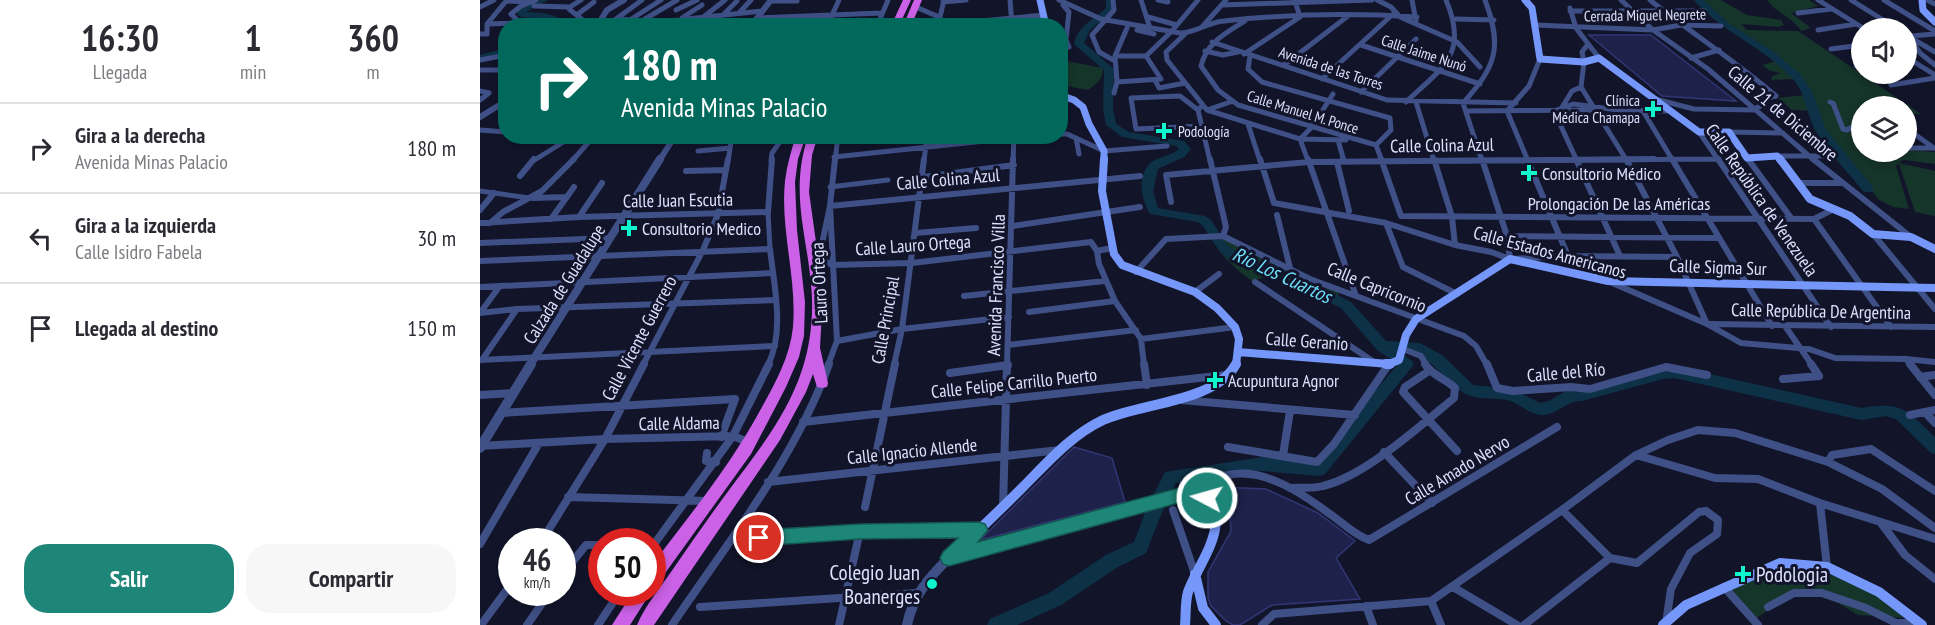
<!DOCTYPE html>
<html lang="es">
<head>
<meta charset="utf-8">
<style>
  body { margin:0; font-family:"PT Sans Narrow",sans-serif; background:#f7f7f7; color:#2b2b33; height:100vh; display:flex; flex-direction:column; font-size:22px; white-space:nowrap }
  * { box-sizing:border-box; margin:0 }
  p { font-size:20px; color:#7c7c81 }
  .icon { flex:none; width:33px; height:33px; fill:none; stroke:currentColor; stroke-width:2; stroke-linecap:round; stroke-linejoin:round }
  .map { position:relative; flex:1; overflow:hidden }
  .sheet { display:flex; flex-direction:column; background:#fff; width:480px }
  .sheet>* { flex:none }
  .hud { position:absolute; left:18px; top:18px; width:570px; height:126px; border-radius:24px; box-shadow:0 3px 9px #0003; background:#00695c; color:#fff; overflow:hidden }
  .fabs { position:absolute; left:1371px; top:18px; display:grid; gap:12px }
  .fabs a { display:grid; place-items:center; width:66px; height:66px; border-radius:50%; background:#fff; box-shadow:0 3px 9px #0003; font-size:30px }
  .speed { position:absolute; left:18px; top:528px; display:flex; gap:12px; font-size:30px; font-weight:700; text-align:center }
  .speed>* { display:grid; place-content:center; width:78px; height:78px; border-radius:50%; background:#fff; box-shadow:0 3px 9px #0003; line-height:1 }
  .speed small { font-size:15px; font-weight:400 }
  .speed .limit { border:9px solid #d22; background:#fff; color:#111 }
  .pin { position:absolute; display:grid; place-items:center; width:51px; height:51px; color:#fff; margin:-26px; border:3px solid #fff; border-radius:50%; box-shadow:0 2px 6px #0007 }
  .me { position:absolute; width:66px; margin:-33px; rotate:276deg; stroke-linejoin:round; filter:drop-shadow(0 0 4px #0008) }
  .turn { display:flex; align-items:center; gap:21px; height:126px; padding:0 24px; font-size:27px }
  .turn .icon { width:78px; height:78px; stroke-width:2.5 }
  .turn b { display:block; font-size:42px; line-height:51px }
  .eta { display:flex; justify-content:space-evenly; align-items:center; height:102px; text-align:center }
  .eta b { font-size:36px; font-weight:700; line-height:42px }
  .action { display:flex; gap:12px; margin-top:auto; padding:12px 24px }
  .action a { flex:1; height:69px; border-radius:24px; background:#1e8679; color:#fff; font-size:24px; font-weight:700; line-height:69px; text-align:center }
  .action a+a { background:#f7f7f7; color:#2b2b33 }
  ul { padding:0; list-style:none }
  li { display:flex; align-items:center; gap:18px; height:90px; padding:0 24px; border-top:2px solid #e1e1e2 }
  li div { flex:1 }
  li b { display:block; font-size:22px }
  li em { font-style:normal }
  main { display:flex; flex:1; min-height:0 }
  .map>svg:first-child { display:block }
  .green { fill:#15342a }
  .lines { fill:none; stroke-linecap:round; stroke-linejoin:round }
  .river { fill:#0d3247; fill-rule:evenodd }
  .building { fill:#1e214a; stroke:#313675; stroke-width:1.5 }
  .pedestrian { stroke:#3f5087; stroke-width:5 }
  .minor-far2 { stroke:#3f5087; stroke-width:5 }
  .minor-far1 { stroke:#3f5087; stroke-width:6 }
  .minor { stroke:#3f5087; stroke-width:8 }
  .tertiary-far2 { stroke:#3f5087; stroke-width:6 }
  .tertiary-far1 { stroke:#3f5087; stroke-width:8 }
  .tertiary { stroke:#3f5087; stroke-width:10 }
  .secondary-far2 { stroke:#7697fa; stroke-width:7 }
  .secondary-far1 { stroke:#7697fa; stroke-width:8 }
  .secondary { stroke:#7697fa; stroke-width:10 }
  .trunk { fill:#ca61e6; fill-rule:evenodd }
  .route { fill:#1e8679; stroke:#14574f; stroke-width:1.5 }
  .poi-dot { fill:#0ff6ce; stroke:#12142a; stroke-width:2 }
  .labels { text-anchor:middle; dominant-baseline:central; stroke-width:6; stroke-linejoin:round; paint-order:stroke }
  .far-street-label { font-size:15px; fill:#dce1fe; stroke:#12142a }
  .far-poi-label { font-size:15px; fill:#dce1fe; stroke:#12142a; text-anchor:end }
  .street-label { font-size:18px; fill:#dce1fe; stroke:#12142a }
  .poi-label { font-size:18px; fill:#dce1fe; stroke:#12142a; text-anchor:start }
  .water-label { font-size:20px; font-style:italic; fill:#6edffa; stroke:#12142a }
  .near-poi-label { font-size:21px; fill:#dce1fe; stroke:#12142a; text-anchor:end }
</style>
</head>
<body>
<main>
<section class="sheet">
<div class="eta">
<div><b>16:30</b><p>Llegada</p></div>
<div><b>1</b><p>min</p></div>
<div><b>360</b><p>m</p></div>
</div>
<ul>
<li><svg class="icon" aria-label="right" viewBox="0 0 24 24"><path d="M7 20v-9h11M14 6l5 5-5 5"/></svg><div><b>Gira a la derecha</b><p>Avenida Minas Palacio</p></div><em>180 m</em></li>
<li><svg class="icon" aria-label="left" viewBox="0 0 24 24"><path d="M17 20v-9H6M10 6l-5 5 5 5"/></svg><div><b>Gira a la izquierda</b><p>Calle Isidro Fabela</p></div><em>30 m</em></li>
<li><svg class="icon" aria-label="arrive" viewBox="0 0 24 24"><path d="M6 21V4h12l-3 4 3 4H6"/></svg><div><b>Llegada al destino</b></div><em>150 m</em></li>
</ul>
<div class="action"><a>Salir</a><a>Compartir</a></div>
</section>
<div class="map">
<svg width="1455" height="625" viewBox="0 0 1455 625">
  <rect width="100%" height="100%" fill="#12142a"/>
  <path class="green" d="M1220 0H1241L1267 15 1301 20 1304 25 1298 27 1261 24 1267 30 1318 31 1441 114H1427L1426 106H1382L1381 115 1379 116 1381 119 1382 152H1426L1427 150 1455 152V164L1424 160 1419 163 1455 171V216L1435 212 1419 164 1416 166 1429 209 1413 207 1399 200 1342 127 1336 111 1312 110 1298 98 1325 95 1314 79 1291 80 1292 76 1301 73 1290 71 1282 65 1300 60 1253 31Z
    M1287 0H1329L1338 6 1311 13 1331 28 1321 31C1312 17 1296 13 1287 0Z
    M581 60 623 68C623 79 617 84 608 90L581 85Z
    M744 237 764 248V254L769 251 787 261 781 262 765 255C772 266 783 261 795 263 812 266 843 283 861 291L853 302 839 298 819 282 811 287 794 274 772 281C757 270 741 257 733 239Z
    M1310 565 1348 574 1396 592 1424 618 1378 615 1358 603 1338 596 1308 597 1275 619 1246 587Z"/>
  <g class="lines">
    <path class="river" d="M57 0H68L46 12C58 13 70 12 80 19L74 26H65L69 20 66 19 41 17 37 14 39 8Z
      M626 0H634L635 8 610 30 604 43 634 69 633 108 636 124 649 132 704 141 711 149 704 157 678 169 673 191 678 208 725 216 731 220 748 246 769 259 799 266 871 302 906 341 940 343 962 355 993 385 1032 389 1060 403 1069 401 1091 388 1102 389 1194 366 1381 408C1423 401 1426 410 1455 437V454L1450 452 1416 419 1406 416 1381 420 1194 378 1183 379 1102 401C1086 400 1077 416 1060 415 1049 414 1040 404 1030 401 1019 397 1005 400 994 397 965 390 957 353 921 352L934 363 932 367 845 474 839 476 783 471 696 483 680 517 666 553 638 567 581 605 537 625H507L510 619 569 593 626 555 654 542 666 510 685 472 783 457 835 462 918 364 897 350 861 308 791 273 760 266 740 252 723 226 718 222 670 214C661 199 656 173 673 161 682 156 691 156 699 149L696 146 642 137 626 125 623 108 624 70 594 44C598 25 614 20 626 8Z
      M1214 0H1223L1250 24 1294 52 1319 73 1332 91 1346 130 1392 186 1394 189 1392 192H1384C1371 176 1344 147 1335 130 1326 112 1326 92 1311 77 1282 46 1241 32 1214 0Z
      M26 48V54L0 61V55Z"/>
  </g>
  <path class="building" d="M1109 35H1171L1256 101 1182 96Z
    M594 447 632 458 645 502 500 540Z
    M739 487 786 489 838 513 874 540 875 541 856 558 880 599 792 605 760 625H753L746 621 731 606 728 598V572L751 531 750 517Z"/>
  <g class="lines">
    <path class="pedestrian" d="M350 187 408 180
      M0 191 49 198
      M288 212 290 249"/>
    <path class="minor-far2" d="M530 0 532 26
      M579 0 621 19 700 33C716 33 728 22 744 21 807 14 873 13 937 17
      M633 0 634 10 612 35 619 52 635 61
      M661 0 670 28
      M678 0 688 2
      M897 0 911 7 920 17 977 42 1000 67
      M932 0 936 21
      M1141 0 1173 30 1228 69 1335 161
      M1170 0C1211 33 1256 61 1296 96
      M1338 0 1383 28
      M1371 0 1416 28
      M1404 0 1455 31
      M1447 0 1455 4
      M26 1 48 2
      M290 1H317
      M463 2 486 0
      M584 2 583 5 589 12 586 40 589 47
      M742 5 892 0
      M54 6 90 7
      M0 7 14 0
      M90 7 89 9 104 21V26
      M90 7 101 0
      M436 7 459 17
      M1090 8 1096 28 1119 58
      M196 10 217 0
      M1090 11H1225
      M259 13 271 0
      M1318 13 1351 9
      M98 14 114 2
      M244 14 257 1
      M668 17 697 25
      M202 18 222 5
      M277 18 402 13
      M136 19 179 22 282 11
      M136 19 162 0
      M976 19 1014 20
      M765 21C746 33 726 43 721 66L738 90 758 105 896 145
      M39 22 31 14 41 6 56 0
      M7 24 65 22
      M1055 25 1173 30 1201 25 1241 26
      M146 26 150 20 181 0
      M159 26 165 19 197 0
      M212 26 245 0
      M347 26 359 0
      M397 26 408 0
      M449 26 564 15
      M458 26 464 0
      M722 27 746 0
      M657 30 674 34
      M1338 30 1376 24
      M706 33 686 52 687 60 727 110 820 139 866 140
      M0 34H7V24L27 0
      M1431 36 1455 34
      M1429 37 1440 53 1455 65
      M1431 38 1455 52
      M732 42 907 100 1036 103
      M1108 44 1102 52 1104 62 1101 87 1147 161
      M881 45 1000 84
      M1351 49 1382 45
      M725 51 743 55 758 52
      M764 54 820 17 815 1
      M635 56H666L692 31 718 0
      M770 56 768 69 782 82 910 118 911 130 896 145 902 161
      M1426 57 1455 75
      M1211 58 1239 50
      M0 60 26 55
      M804 65 868 16
      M1376 66H1382
      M0 70H26
      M842 79 912 15
      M675 80 679 88 705 83
      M637 82 681 79 666 56
      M1411 85 1455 78
      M0 91 9 93 0 100
      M881 92 936 39
      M634 93 637 82 635 56 647 28
      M1175 99 1214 109 1276 110
      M926 102C963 67 989 54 966 0
      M936 102 954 161
      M1350 102 1353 103 1363 129 1367 130 1382 121
      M721 107 718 110 730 161
      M1275 108 1281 106 1278 100 1296 96
      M1081 109 1092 91 1101 87
      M718 110 700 96 651 98 656 129 722 126
      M727 110 753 101
      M986 111 1116 110
      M1163 111 1193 161
      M768 124 780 161
      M1426 128 1454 148
      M0 130 26 132
      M1219 132 1239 161
      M1249 132 1303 133
      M580 134H587L624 151 687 146
      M113 138 152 137
      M596 138 599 154
      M858 140 864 161
      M1426 148H1455
      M218 151 250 148
      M1297 156H1350
      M354 157 551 136
      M1267 158 1269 161
      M53 161 93 136
      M92 161 114 136
      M248 161 252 136
      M291 161 292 153 304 136
      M355 161 358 136
      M444 161 447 136
      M533 161 534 136
      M828 161 820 139 832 127 853 94
      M969 161 1239 159
      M1002 161 983 103C1016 66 1023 48 1005 0
      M1048 161 1027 111 1049 86 1060 59
      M1097 161 1074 111 1093 104 1138 110 1192 111"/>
    <path class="minor-far1" d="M730 159 746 227 743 236
      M780 159 794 203 906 223 975 245 1011 252 1030 259 1088 256 1197 257
      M828 159 876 296
      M863 159 864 162
      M901 159 921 216 1334 219 1354 209
      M954 159 972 217 975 245
      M1002 159 1027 236 1030 259
      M1047 159 1088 256
      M1096 159 1140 256
      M1146 159 1197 257 1227 324
      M1192 159 1292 326
      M1238 159 1351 327
      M1268 159 1311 218
      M1333 159 1431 237
      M857 162 869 211
      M206 171 246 170
      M40 176 54 159
      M443 177 534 165
      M1318 183H1363
      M53 198 87 197
      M691 202 686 175 829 162 1174 159
      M0 210 14 193
      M797 215 810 268
      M99 217 122 183
      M71 219 94 187
      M1334 219 1411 327
      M0 223 99 217 288 212 292 159
      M10 223 23 212 62 191 94 159
      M906 223 923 267 977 294
      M533 226 660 207
      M436 233 496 228
      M1393 234 1455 309
      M743 236 830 279 984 336 996 346 1007 365
      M1027 236 1239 238
      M0 243 131 238
      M632 248 617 251 619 264 635 301 661 339 664 365
      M617 251 611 242 432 263 352 265 339 258 350 206 660 176
      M0 261 290 249C294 285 305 331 288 365
      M656 272 686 239 743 236
      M775 282 894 362
      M1130 282 1227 324 1261 343 1329 349 1355 358 1426 359 1455 362
      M0 287 293 273
      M715 292 739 274
      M484 296 625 281
      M549 312 635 301
      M0 313 37 309 296 300
      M0 313 19 287
      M1229 324 1455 327
      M1305 326 1332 365
      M661 339 755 327
      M357 341 422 329 529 317
      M528 345 656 330
      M923 349 941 356 946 365
      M1426 359 1431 365
      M0 360 295 346
      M2 360 37 309
      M163 365 223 250 238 214 248 159
      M348 365 357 341 350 206 355 159
      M414 365 422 329 444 159
      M527 365 533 159"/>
    <path class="minor" d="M664 364 667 385
      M1007 364 1017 388 1033 391 1091 387 1110 389 1186 367 1227 375
      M1331 364 1339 376
      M1430 364 1455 395
      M949 371 925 387 923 392 977 451
      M470 373 528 365
      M1440 377 1455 375
      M1303 379 1339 376
      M0 395 34 393
      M701 400 875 415
      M1445 412 1455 423
      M21 413 255 399 241 437
      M1430 415 1455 410
      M323 422 746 375
      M0 446 125 439 253 436 263 440 266 446
      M748 447 837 462 854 444 909 364
      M904 452 952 503
      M227 453 226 461 236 462
      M803 455 810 411
      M1156 455 1235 478 1278 479 1340 503 1455 539
      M1348 462 1352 455 1391 449 1455 491
      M288 482 580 450
      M810 488C821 487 832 489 843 486 885 476 940 426 974 398L975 388C966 379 951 375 945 364
      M714 491C725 485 736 478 748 475 784 467 823 494 850 514 863 523 874 535 889 540L1077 427
      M88 497 229 501
      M1340 503 1347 567
      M385 507 415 364
      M523 507 527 364
      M693 510 715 574
      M1082 510 1130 558
      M1401 523 1425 555 1455 579
      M256 539 380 531 499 530
      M61 542 125 439 164 364
      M0 544 59 443
      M172 547 253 436 289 364
      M82 575 106 545H122
      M973 587 1037 625
      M1244 587 1278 625
      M951 601 961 625
      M886 606 893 625
      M220 607 437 593
      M1288 607 1314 593H1342L1386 608 1416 623H1439
      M1 625 32 583
      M47 625 70 592
      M118 625 140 592
      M192 625C248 542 315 459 349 364
      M359 625 380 531
      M782 625 794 614 951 601 1082 510 1156 455 1188 440 1218 430 1255 433 1348 462 1402 489 1455 528
      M1044 625 1130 558 1157 563 1219 512 1226 511 1238 520 1237 534 1210 553 1191 589 1186 623"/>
    <path class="tertiary-far2" d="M117 26 127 10 144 0
      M271 26 291 0
      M0 117 26 101
      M179 161 195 136"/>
    <path class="tertiary-far1" d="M50 365 180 159"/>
    <path class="tertiary" d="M0 448 51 364
      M427 625C433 596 448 578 469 558"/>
    <path class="secondary-far2" d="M560 0 566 26
      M1045 0 1052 8 1060 59 1104 62 1119 58 1219 132H1249L1267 158 1297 156 1301 161
      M1442 0 1443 10 1455 22
      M580 95 594 100 603 107 609 124 624 151V161"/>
    <path class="secondary-far1" d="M624 159 622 191 634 254 642 265 715 292 737 308 755 327 759 339 756 365
      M1300 159 1330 199 1370 216 1393 234 1431 237 1455 249
      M758 352 909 364 919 360 926 335 936 319 1030 259 1128 281 1455 288"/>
    <path class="secondary" d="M906 364H910
      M471 557 714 491C760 515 720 559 708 592 705 602 706 615 705 625
      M469 558C494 535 518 512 542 488 567 463 591 435 623 420 660 403 736 402 756 364
      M715 574 723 608 736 625
      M1183 625 1206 605 1300 563 1347 567 1399 592 1442 625"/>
    <path class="trunk" d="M423 0H431L419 26H411Z
      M434 0H442L431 26H423Z
      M316 136H326L318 159 315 182 317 230 325 302 324 336 319 357 306 387 271 454 178 583 172 585V565C212 512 251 465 282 407 296 382 310 356 313 327 317 278 300 229 305 181 307 165 311 151 316 136Z
      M328 136H338L332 155 329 192 343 292 340 348 348 383 347 387 342 388 337 387 333 374 326 392 300 440 174 625H157C165 606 180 588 191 572 211 543 231 514 252 486 279 450 308 413 322 370 331 343 334 312 331 284 326 230 310 192 328 136Z
      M153 592H171L150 625H132Z"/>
  </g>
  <path class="route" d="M714 484 733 492 735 498 733 503 727 505 713 499 469 566 463 564 460 558 463 552 478 538 380 539 279 546 273 544 270 538 273 532 279 530 380 524 499 522 505 524 508 530 498 542Z"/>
  <g class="poi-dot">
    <path d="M1170 100h6v6h6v6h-6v6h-6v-6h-6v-6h6z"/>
    <path d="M681 122h6v6h6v6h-6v6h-6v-6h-6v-6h6z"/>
    <path d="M1046 164h6v6h6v6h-6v6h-6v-6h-6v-6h6z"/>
    <path d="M146 219h6v6h6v6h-6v6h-6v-6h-6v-6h6z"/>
    <path d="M732 371h6v6h6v6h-6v6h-6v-6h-6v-6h6z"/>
    <path d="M1260 565h6v6h6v6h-6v6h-6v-6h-6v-6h6z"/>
    <circle cx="452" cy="584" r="6"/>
  </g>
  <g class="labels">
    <g class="far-street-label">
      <text transform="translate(1165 15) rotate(-1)">Cerrada Miguel Negrete</text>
      <text transform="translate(944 53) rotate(18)">Calle Jaime Nunó</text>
      <text transform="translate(851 68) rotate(18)">Avenida de las Torres</text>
      <text transform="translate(823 112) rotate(17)">Calle Manuel M. Ponce</text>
    </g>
    <g class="far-poi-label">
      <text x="1160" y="100">Clínica<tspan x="1160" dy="17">Médica Chamapa</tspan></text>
      <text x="698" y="131" text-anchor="start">Podología</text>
    </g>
    <g class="street-label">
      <text transform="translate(1303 113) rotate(40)">Calle 21 de Diciembre</text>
      <text transform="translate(962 145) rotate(-1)">Calle Colina Azul</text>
      <text transform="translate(468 179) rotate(-5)">Calle Colina Azul</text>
      <text transform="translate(198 200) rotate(-1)">Calle Juan Escutia</text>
      <text transform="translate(1282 200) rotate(55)">Calle República de Venezuela</text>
      <text x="1139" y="203">Prolongación De las Américas</text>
      <text transform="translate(433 245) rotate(-4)">Calle Lauro Ortega</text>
      <text transform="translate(1070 252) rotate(15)">Calle Estados Americanos</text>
      <text transform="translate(1238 267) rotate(2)">Calle Sigma Sur</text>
      <text transform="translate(339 283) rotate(-93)">Lauro Ortega</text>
      <text transform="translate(84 284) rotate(-58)">Calzada de Guadalupe</text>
      <text transform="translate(516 285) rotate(-88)">Avenida Francisco Villa</text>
      <text transform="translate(897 287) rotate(22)">Calle Capricornio</text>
      <text transform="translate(1341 311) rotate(1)">Calle República De Argentina</text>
      <text transform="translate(405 320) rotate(-80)">Calle Principal</text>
      <text transform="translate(159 338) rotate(-62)">Calle Vicente Guerrero</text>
      <text transform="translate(827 341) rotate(4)">Calle Geranio</text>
      <text transform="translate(1086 372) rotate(-5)">Calle del Río</text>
      <text transform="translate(534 383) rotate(-6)">Calle Felipe Carrillo Puerto</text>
      <text transform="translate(199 423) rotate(-1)">Calle Aldama</text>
      <text transform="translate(432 451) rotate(-6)">Calle Ignacio Allende</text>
      <text transform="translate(977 470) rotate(-31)">Calle Amado Nervo</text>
    </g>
    <g class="poi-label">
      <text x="1062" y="173">Consultorio Médico</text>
      <text x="162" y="228">Consultorio Medico</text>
      <text x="748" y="380">Acupuntura Agnor</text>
    </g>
    <g class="water-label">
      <text transform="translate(802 275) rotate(25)">Río Los Cuartos</text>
    </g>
    <g class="near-poi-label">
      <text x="440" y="572">Colegio Juan<tspan x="440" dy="24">Boanerges</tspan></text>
      <text x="1276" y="574" text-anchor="start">Podologia</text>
    </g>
  </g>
</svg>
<div class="fabs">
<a><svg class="icon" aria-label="sound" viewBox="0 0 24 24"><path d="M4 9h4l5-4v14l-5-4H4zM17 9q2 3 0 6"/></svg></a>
<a><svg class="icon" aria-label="layers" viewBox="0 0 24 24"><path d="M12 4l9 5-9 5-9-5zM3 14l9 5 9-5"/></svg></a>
</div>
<div class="speed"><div>46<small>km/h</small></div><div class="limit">50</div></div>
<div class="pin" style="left:279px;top:538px;background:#d93025"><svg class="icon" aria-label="arrive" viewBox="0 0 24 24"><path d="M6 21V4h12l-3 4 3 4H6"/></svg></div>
<svg class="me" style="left:727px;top:498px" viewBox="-20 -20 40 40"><circle r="17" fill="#1e8679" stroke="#fff" stroke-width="3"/><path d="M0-11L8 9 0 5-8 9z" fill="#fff"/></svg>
<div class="hud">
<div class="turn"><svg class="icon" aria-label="right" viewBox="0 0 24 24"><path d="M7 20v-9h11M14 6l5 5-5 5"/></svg><div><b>180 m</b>Avenida Minas Palacio</div></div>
</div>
</div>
</main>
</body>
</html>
